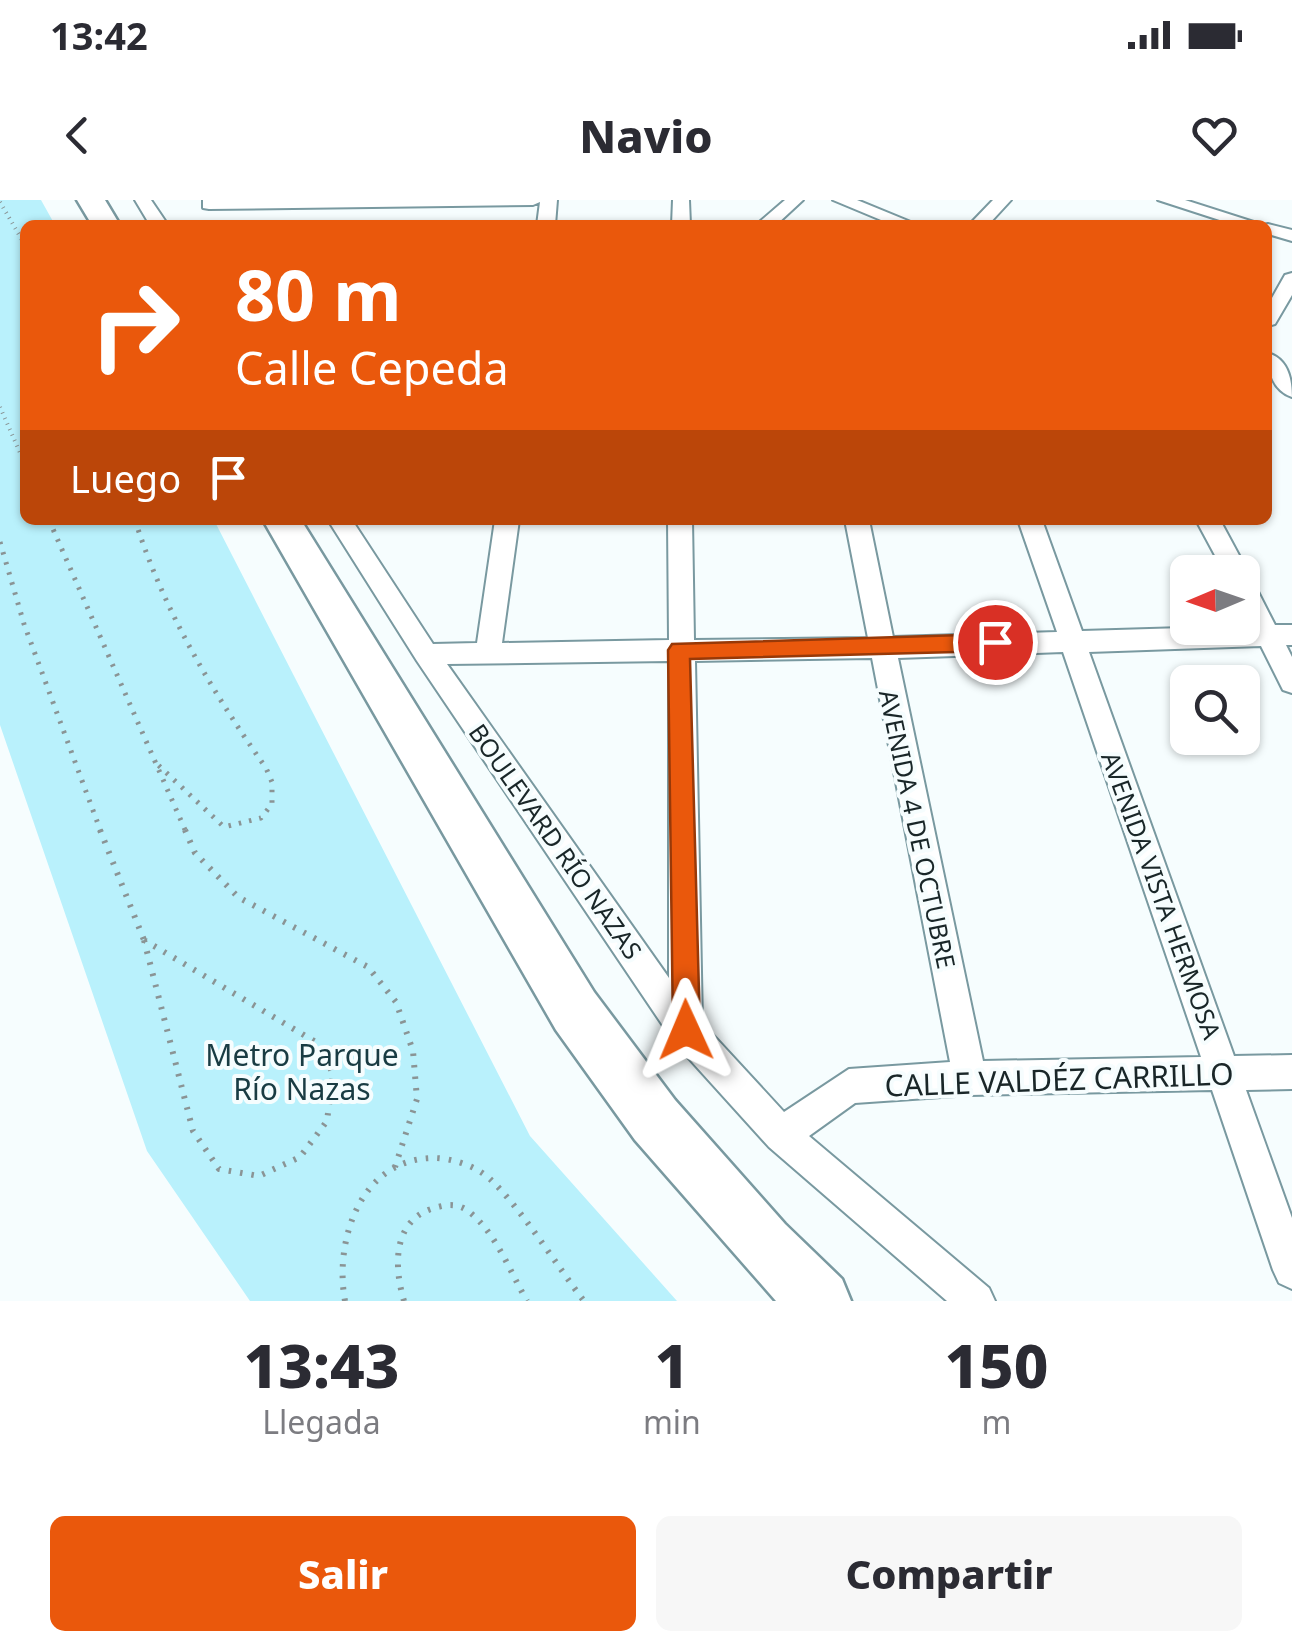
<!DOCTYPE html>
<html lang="es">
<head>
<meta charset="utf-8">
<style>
  body { margin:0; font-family:"Noto Sans",sans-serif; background:#f7f7f7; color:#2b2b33; height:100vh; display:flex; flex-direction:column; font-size:38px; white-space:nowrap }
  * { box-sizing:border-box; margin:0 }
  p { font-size:32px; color:#7c7c81 }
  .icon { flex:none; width:55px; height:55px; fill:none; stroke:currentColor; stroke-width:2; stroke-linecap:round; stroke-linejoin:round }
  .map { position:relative; height:1101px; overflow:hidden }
  .details { display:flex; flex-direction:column; background:#fff; flex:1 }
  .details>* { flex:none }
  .banner { position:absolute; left:20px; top:20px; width:1252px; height:305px; border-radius:15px; box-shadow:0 2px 8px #0004; background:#ea580c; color:#fff; overflow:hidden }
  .needle { width:65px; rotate:268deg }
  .tools { position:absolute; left:1170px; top:355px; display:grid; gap:20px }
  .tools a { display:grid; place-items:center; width:90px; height:90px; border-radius:15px; background:#fff; box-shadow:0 2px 8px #0004; font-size:50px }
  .pin { position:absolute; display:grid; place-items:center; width:85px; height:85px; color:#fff; margin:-42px; border:5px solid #fff; border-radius:50%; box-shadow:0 2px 10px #0007 }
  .me { position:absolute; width:110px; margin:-55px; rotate:359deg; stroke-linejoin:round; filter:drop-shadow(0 0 8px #0008) }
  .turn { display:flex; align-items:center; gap:35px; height:210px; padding:0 50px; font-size:45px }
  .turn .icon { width:130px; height:130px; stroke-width:2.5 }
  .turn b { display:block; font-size:70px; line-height:85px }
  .then { display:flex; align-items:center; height:95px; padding:0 50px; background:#0003; gap:20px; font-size:38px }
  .eta { display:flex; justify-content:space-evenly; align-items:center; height:170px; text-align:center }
  .eta b { font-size:60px; font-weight:800; line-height:70px }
  .primary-button { display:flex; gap:20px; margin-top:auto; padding:20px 50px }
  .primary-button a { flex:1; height:115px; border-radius:15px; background:#ea580c; color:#fff; font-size:40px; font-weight:800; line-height:115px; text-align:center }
  .primary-button a+a { background:#f7f7f7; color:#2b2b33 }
  .status { display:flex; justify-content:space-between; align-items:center; height:70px; padding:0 50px; background:#fff; direction:ltr }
  .status svg { height:28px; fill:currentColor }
  header { display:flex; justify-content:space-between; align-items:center; height:130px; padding:0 50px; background:#fff; font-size:45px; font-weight:800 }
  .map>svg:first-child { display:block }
  .green { fill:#b9f1fc }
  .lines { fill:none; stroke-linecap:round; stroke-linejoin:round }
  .street-casing { stroke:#7999a0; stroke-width:4 }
  .primary-casing { stroke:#7999a0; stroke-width:5 }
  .path-far2 { stroke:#8a9495; stroke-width:4; stroke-dasharray:1 5; stroke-linecap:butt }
  .path-far1 { stroke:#8a9495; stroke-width:5; stroke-dasharray:2.5 8; stroke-linecap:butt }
  .path { stroke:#8a9495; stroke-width:6; stroke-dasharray:2.5 9; stroke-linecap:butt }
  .street { fill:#fff; fill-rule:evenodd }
  .primary { fill:#fff; fill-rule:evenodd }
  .route { fill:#ea580c; stroke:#983908; stroke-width:2.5 }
  .labels { text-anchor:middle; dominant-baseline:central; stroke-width:8; stroke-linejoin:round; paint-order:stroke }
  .street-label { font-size:25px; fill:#192628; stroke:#f6fdfe }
  .near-park-label { font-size:30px; fill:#193c43; stroke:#f6fdfe }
  .near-street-label { font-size:30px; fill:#192628; stroke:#f6fdfe }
</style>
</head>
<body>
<div class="status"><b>13:42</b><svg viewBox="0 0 49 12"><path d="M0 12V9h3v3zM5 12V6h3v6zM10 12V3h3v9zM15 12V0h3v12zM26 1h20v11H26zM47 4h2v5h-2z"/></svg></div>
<header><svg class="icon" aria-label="back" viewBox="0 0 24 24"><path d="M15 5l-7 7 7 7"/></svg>Navio<svg class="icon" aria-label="heart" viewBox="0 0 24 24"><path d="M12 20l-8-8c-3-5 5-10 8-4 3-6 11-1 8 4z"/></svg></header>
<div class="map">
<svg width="1292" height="1101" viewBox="0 0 1292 1101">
  <rect width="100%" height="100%" fill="#f6fdfe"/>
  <path class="green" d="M0 0H41L55 25H25V320H214L530 936 677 1101H250L147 951 0 525Z"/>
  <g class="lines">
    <defs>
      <path id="street" d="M135 0H151L168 25H150Z
        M203 0H557L555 25H537L540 2 533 5 209 9 203 8Z
        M673 0H689L690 25H672Z
        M785 0H803L776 25H756Z
        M833 0H857L918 25H893Z
        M993 0H1011L988 25H969Z
        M1158 0H1185L1263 25H1235Z
        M1268 24 1292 30V41L1268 34V25H1263Z
        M1292 73V95L1275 124 1268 126V105L1285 75Z
        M1268 153C1288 159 1292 179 1292 197 1273 191 1267 170 1268 153Z
        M328 320H352L433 444 477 443 495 320H519L502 443 669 440 668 320H692L694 440 868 438 845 320H869L893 437 1057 432 1018 320H1042L1082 431 1251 426 1242 410V372H1224L1196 320H1220L1248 372 1245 377 1251 378 1275 425H1292V445H1286L1292 457V493L1283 490 1261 446 1089 452 1234 856 1292 855V889L1246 890 1292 1018V1089L1279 1083 1273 1070 1212 890 970 895 855 903 809 936 989 1088 995 1101H947L769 947 674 842 417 461ZM1063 452 1201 857 983 861 898 458ZM872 458 950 862 849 869 784 912 702 823 695 461ZM669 461V778L447 464Z"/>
      <path id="primary" d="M77 0H105L120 25H92Z
        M263 320H301L594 792 675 900 785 1024 842 1079 851 1101H776L635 940 556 830Z"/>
    </defs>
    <use href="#street" class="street-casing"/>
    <use href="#primary" class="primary-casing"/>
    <path class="path-far2" d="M0 2 25 45
      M0 207 25 264"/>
    <path class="path-far1" d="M49 320 186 632
      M135 320C164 411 211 490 266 568L272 582V604L261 618 224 627 156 563
      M0 342 24 424 101 632"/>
    <path class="path" d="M100 630 144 740
      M185 630 195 653 238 697 368 767 396 802 413 851 417 899 395 967
      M144 740 319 844 333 874 327 921 300 957 259 976 219 969 193 931Z
      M345 1101C334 1041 360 959 433 958 452 958 476 966 490 979 521 1008 557 1066 584 1101
      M404 1101C393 1064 393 1017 438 1007 449 1004 459 1004 468 1011 496 1032 510 1072 527 1101"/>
    <use href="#street" class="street"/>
    <use href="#primary" class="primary"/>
  </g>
  <path class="route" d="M995 434 1006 442 995 451 690 459 700 830 696 840 686 844 677 840 673 830 668 450 672 444Z"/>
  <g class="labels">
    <g class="street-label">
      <text transform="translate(918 629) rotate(78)">AVENIDA 4 DE OCTUBRE</text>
      <text transform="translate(556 641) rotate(55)">BOULEVARD RÍO NAZAS</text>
      <text transform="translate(1162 695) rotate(70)">AVENIDA VISTA HERMOSA</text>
    </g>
    <g class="near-park-label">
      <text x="302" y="854">Metro Parque<tspan x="302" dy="34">Río Nazas</tspan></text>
    </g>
    <g class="near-street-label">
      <text transform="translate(1059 879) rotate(-2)">CALLE VALDÉZ CARRILLO</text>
    </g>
  </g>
</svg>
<div class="tools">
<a><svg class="needle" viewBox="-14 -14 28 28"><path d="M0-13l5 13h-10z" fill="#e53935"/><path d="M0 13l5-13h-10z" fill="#7c7c81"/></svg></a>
<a><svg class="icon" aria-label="search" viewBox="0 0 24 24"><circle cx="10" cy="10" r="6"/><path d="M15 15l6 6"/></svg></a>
</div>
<div class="pin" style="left:995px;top:442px;background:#d93025"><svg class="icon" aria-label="arrive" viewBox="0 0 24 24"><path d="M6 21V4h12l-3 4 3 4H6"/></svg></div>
<svg class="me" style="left:686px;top:830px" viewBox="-20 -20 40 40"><path d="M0-17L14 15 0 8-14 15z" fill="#ea580c" stroke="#fff" stroke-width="4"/></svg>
<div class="banner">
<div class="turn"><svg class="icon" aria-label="right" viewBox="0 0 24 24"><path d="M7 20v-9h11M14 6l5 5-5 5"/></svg><div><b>80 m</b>Calle Cepeda</div></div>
<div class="then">Luego<svg class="icon" aria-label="arrive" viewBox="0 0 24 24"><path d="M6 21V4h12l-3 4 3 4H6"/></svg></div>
</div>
</div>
<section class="details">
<div class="eta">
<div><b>13:43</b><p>Llegada</p></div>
<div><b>1</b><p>min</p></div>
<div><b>150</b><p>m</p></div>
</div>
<div class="primary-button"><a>Salir</a><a>Compartir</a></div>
</section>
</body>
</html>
